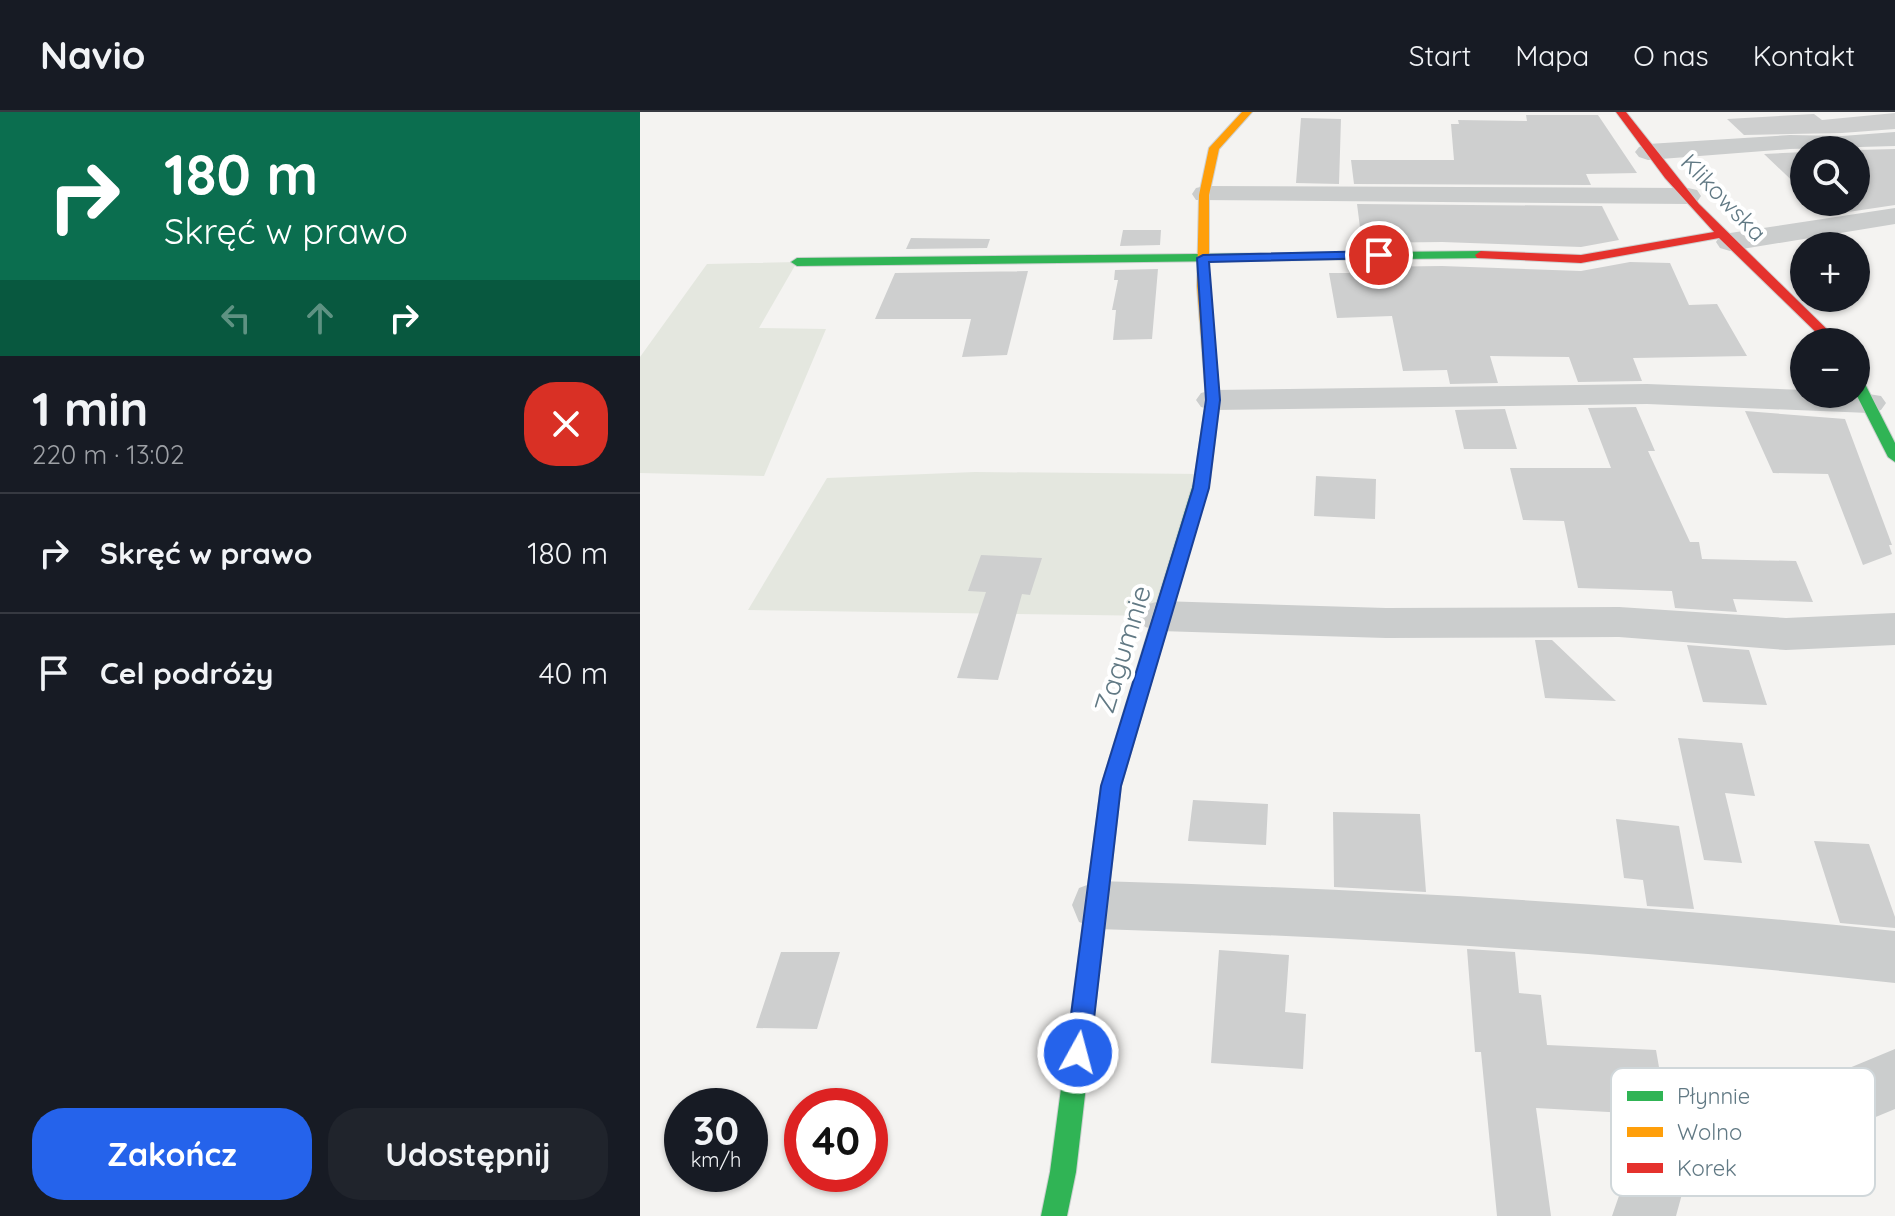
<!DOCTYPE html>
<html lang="pl">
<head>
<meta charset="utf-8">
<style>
  body { margin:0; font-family:Quicksand,sans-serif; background:#20242c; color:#f1f3f6; height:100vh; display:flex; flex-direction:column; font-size:30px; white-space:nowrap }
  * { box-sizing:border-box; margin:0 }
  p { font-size:26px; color:#9ea1a6 }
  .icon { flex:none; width:44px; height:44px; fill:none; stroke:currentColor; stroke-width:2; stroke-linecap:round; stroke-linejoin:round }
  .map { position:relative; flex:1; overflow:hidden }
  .drawer { display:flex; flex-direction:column; background:#171b24; width:640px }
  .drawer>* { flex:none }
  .banner { background:#0b6e4f; color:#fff; overflow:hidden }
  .controls { position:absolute; left:1150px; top:24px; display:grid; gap:16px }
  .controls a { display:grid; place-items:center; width:80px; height:80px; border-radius:50%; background:#171b24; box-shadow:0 2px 6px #0004; font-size:40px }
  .speed { position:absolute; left:24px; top:976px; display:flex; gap:16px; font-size:40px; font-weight:700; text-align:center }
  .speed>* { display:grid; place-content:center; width:104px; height:104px; border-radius:50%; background:#171b24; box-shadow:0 2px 6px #0004; line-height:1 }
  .speed small { font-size:20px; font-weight:400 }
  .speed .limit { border:12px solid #d22; background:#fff; color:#111 }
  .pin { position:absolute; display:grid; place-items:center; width:68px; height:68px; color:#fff; margin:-34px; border:4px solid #fff; border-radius:50%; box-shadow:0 2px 8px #0007 }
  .me { position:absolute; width:88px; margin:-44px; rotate:7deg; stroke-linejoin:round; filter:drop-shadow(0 0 6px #0008) }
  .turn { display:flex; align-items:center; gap:28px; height:168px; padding:0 32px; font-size:36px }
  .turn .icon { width:104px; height:104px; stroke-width:2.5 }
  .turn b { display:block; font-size:56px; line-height:68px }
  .lanes { display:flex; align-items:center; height:76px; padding:0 32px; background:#0003; justify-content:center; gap:40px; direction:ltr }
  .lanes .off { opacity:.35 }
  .round { display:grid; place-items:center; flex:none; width:84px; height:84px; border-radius:32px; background:#20242c }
  .head { display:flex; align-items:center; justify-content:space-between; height:136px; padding:0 32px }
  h1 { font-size:48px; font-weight:700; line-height:60px }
  .action { display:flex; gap:16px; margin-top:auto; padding:16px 32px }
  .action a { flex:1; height:92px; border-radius:32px; background:#2563eb; color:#fff; font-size:32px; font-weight:700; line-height:92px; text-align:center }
  .action a+a { background:#20242c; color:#f1f3f6 }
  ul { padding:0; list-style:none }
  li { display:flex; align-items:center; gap:24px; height:120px; padding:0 32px; border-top:2px solid #363941 }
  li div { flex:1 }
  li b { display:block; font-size:30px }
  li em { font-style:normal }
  header { display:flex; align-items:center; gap:48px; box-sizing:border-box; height:112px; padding:0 40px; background:#171b24; border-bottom:2px solid #363941 }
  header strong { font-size:38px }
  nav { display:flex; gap:44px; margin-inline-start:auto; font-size:28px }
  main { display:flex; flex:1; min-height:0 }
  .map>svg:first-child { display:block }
  .green { fill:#e4e7df }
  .building { fill:#cecfcf }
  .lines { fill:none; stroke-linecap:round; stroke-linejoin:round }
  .fast-casing { stroke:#cdd0d0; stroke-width:2 }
  .slow-casing { stroke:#cdd0d0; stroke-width:2 }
  .jam-casing { stroke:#cdd0d0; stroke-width:2 }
  .street { fill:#cbcdcd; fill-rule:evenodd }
  .fast { fill:#30b455; fill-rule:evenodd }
  .slow { fill:#ff9f0a; fill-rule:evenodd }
  .jam { fill:#e5322d; fill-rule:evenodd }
  .route { fill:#2563eb; stroke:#184099; stroke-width:2 }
  .labels { text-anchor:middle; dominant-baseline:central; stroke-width:8; stroke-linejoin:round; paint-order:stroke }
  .far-street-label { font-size:24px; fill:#617984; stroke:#fff }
  .street-label { font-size:28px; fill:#617984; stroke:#fff }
  .key { fill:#fff; stroke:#d0d7da; stroke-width:2 }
  .key-label { font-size:22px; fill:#617984 }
</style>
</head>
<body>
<header>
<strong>Navio</strong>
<nav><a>Start</a><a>Mapa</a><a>O nas</a><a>Kontakt</a></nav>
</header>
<main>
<section class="drawer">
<div class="banner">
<div class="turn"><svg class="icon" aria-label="right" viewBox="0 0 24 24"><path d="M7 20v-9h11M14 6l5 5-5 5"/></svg><div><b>180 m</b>Skręć w prawo</div></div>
<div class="lanes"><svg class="icon off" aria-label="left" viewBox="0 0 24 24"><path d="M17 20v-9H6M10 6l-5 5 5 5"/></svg><svg class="icon off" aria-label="ahead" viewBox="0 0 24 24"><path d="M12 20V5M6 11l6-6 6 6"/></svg><svg class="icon" aria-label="right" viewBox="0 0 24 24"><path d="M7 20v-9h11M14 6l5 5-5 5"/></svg></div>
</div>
<div class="head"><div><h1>1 min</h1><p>220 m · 13:02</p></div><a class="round" style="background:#d93025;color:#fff"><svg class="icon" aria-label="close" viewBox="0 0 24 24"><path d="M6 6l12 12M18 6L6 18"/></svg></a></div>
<ul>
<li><svg class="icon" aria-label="right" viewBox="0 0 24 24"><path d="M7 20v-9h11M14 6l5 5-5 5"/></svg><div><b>Skręć w prawo</b></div><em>180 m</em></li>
<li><svg class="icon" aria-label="arrive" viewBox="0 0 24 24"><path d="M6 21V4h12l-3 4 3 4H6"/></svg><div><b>Cel podróży</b></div><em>40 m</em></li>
</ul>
<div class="action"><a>Zakończ</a><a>Udostępnij</a></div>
</section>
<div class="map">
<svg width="1255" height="1104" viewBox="0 0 1255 1104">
  <rect width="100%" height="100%" fill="#f4f3f1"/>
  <path class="green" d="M157 150 119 216 186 217 124 364 0 361V245L67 152Z
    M335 360 563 362 520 504 108 498 187 366Z"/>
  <path class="building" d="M1255 1V17L1202 21 1104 23 1087 7 1174 2 1182 8Z
    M886 3H958L997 61 946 62 951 73 714 72 711 48H814L811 12H819L818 8 887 9Z
    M661 6 701 7 699 72 656 71Z
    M1255 37V93L1188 103 1174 90H1216V38Z
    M1164 40V80L1124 42Z
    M717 92 962 94 979 128 941 135 802 130 722 131Z
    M483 118H521L520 133 480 134Z
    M271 126 350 127 347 136 266 137Z
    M990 150 1030 151 1049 193 1077 192 1107 244 993 246 1002 269 938 270 929 245 850 244 858 271 810 272 807 258 763 259 752 204 697 206 689 161H727L726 155 802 154 941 159Z
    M518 157 512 227 473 228 476 198H472L478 168H474L475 158Z
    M388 159 367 243 322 245 331 207H235L255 161Z
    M996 295 1015 339H1008L1050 430H1059L1062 447 1156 449 1173 490 1093 487 1097 500 1035 496 1032 479 938 476 924 409 883 408 870 356H971L948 296Z
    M865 297 877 337H824L815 298Z
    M1105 299 1205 307 1252 433H1249L1252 442 1223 453 1188 362 1133 361Z
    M676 364 736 367 735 407 674 404Z
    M341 443 402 446 390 483 382 482 358 568 317 566 346 480 328 479Z
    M895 528H912L976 589 905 586Z
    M1047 533 1109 538 1127 593 1063 590Z
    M1038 626 1102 631 1115 684 1085 681 1102 751 1064 748Z
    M553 688 628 692 626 733 548 729Z
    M693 700 780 702 786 780 694 775Z
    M976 707 1039 714 1054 797 1007 794 1003 768 984 766Z
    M1174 729 1229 732 1255 805V816L1200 811Z
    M827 837 875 840 879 881 901 883 907 933 1016 938 1027 1001 1023 1003 896 996 911 1104H857L841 940H835Z
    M579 838 649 843 645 900 666 902 663 957 571 951Z
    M141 840H200L177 917 116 916Z"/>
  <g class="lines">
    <defs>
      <path id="fast" d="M841 139 847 143 845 146 157 154 151 150 157 146Z
        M1216 264 1223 268 1255 331V350L1248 345 1216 282Z
        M562 364 570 369 481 674 436 1060 427 1104H401L410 1060 461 674 554 369Z"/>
      <path id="slow" d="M602 0H612L579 37 569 83V174L580 288 570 369 562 374 554 369 566 288 557 174 559 83 569 36Z"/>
      <path id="jam" d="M976 0H986L1059 92 1200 230H1186L1079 126 941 151 837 146 835 143 841 139 941 143 1074 120 1025 66Z"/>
    </defs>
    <use href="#fast" class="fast-casing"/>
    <use href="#slow" class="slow-casing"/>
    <use href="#jam" class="jam-casing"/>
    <path class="street" d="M1255 20V34L1150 37 1008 48 999 45 995 40 999 35 1008 32 1150 23 1202 24Z
      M565 74 1048 76 1057 78 1061 84 1057 90 1048 92 556 88 552 82 556 76Z
      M1255 96V112L1090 139 1080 136 1076 130 1080 124 1090 121Z
      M1007 272 1164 278V282L1216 280 1241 284 1246 291 1241 298 1229 301 1007 292 573 298 561 295 556 288 561 281 573 278Z
      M520 489 746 496 979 495 1146 506 1255 501V533L1146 538 979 525 746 526 520 519 505 515 499 504 505 493Z
      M458 769C724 777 990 791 1255 819V871C990 841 725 825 458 817L439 810 432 793 439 776Z
      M1255 937V997L1202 1019 1077 1043 1055 1056 1042 1082 1036 1104H972L990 1052 1011 1012 1068 984 1202 959Z"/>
    <use href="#fast" class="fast"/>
    <use href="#slow" class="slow"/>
    <use href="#jam" class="jam"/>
  </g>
  <path class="route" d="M739 139 745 143 743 146 569 150 580 288 569 376 481 674 450 941 447 950 438 953 430 950 426 941 461 674 553 376 566 288 557 146 563 143Z"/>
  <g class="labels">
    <g class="far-street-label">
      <text transform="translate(1084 85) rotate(46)">Klikowska</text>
    </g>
    <g class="street-label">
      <text transform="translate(482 537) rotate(-73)">Zagumnie</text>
    </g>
  </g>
  <rect x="971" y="956" width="264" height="128" rx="12" class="key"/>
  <rect x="987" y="979" width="36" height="10" fill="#30b455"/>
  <rect x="987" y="1015" width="36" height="10" fill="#ff9f0a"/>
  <rect x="987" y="1051" width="36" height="10" fill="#e5322d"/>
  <g class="key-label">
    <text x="1037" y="992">Płynnie</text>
    <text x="1037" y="1028">Wolno</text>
    <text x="1037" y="1064">Korek</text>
  </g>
</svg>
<div class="controls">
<a><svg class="icon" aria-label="search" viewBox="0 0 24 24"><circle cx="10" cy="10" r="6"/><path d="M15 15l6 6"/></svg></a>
<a>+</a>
<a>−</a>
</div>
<div class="speed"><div>30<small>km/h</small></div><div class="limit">40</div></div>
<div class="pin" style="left:739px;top:143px;background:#d93025"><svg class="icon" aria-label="arrive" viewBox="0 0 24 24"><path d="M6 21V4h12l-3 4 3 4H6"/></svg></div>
<svg class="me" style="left:438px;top:941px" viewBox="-20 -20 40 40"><circle r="17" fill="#2563eb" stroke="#fff" stroke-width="3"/><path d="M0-11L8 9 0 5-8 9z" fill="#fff"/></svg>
</div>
</main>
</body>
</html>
